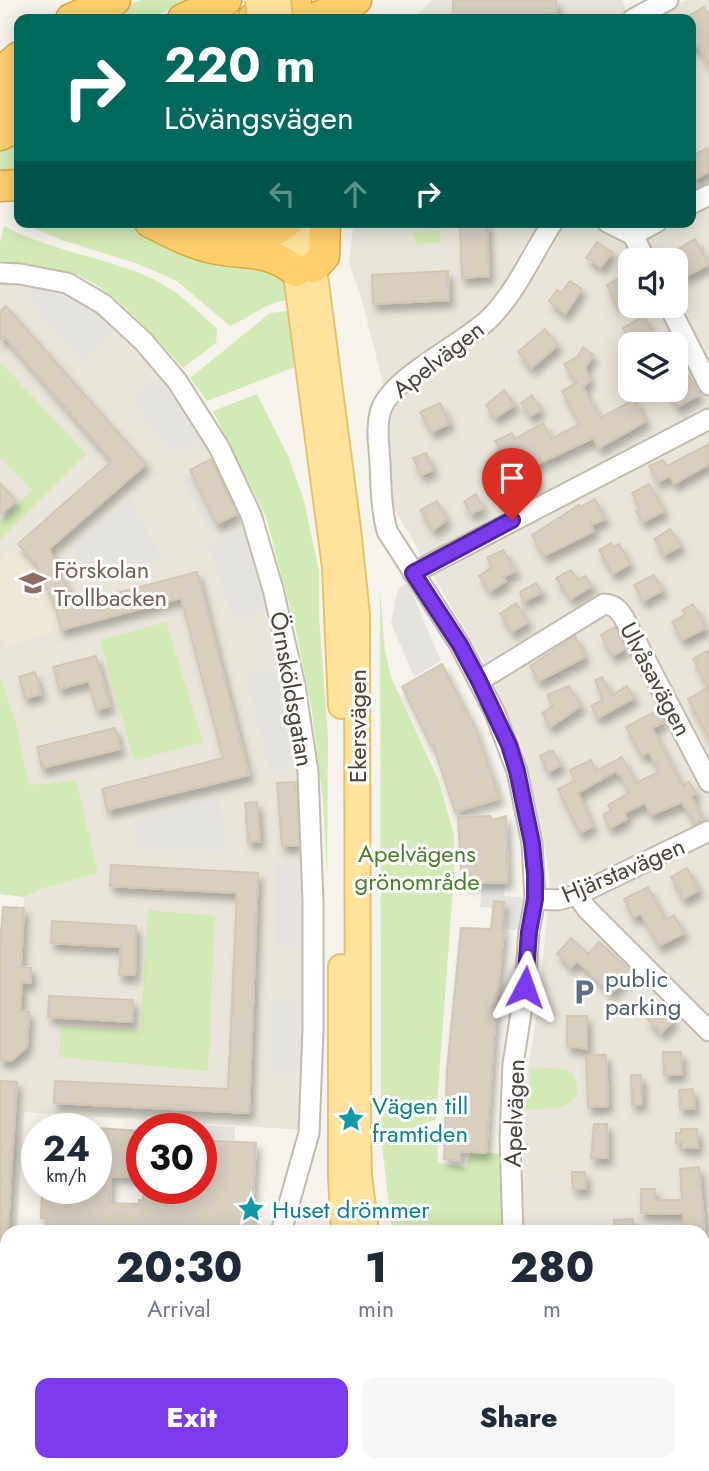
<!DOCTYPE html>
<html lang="en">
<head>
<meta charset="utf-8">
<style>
  body { margin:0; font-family:Jost,sans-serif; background:#f6f6f7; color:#1f2937; height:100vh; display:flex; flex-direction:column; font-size:26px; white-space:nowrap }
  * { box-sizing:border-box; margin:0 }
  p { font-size:23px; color:#747a83 }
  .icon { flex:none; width:38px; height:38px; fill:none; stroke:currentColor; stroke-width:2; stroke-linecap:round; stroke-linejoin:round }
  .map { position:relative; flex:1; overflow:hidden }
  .details { position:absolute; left:0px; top:1225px; width:710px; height:247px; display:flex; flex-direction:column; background:#fff; border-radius:21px 21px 0 0; box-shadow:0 4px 18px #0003 }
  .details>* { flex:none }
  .hud { position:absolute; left:14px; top:14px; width:682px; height:214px; border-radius:14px; box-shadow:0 4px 18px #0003; background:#00695c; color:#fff; overflow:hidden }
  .buttons { position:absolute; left:618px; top:248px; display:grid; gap:14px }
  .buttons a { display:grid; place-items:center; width:70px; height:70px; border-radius:14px; background:#fff; box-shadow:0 4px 18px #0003; font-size:35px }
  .speed { position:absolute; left:21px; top:1113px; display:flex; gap:14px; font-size:35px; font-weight:700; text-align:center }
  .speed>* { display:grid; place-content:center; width:91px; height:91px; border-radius:50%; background:#fff; box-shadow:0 4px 18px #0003; line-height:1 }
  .speed small { font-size:18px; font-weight:400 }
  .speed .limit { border:10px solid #d22; background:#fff; color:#111 }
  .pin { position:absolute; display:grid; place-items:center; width:60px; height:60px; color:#fff; margin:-72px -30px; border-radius:50% 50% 50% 0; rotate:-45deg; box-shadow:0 0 7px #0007 }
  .pin .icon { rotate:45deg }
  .me { position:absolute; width:77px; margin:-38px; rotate:4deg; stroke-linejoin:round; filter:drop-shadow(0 0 5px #0008) }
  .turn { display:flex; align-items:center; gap:24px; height:147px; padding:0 35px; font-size:32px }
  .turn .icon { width:91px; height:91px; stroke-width:2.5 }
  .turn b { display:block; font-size:49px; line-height:60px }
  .lanes { display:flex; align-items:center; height:66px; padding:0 35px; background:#0003; justify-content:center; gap:35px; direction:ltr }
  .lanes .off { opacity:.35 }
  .eta { display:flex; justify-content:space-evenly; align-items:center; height:119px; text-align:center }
  .eta b { font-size:42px; font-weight:800; line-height:49px }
  .cta { display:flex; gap:14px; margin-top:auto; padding:14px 35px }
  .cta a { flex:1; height:80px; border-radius:14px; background:#7c3aed; color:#fff; font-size:28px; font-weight:800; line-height:80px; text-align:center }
  .cta a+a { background:#f6f6f7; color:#1f2937 }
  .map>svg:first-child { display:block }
  .residential { fill:#eae5da; fill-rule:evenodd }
  .education { fill:#efe8d6 }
  .green { fill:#d2eab5 }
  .parking { fill:#e5e3e0 }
  .building { fill:#d8cfc1; stroke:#d3c7b4; stroke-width:2; filter:url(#shadow) }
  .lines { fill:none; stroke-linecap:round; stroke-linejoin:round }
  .minor-casing { stroke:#c2bbae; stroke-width:23 }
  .major-casing { stroke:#e6c16a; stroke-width:28 }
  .highway-casing { stroke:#e0a43c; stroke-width:33 }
  .minor { stroke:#fff; stroke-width:19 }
  .major { stroke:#ffe39c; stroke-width:24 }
  .highway { stroke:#ffcf6e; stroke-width:30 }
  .major-bridge-casing { stroke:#e6c16a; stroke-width:28; stroke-linecap:butt }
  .major-bridge { stroke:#ffe39c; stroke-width:24 }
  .route-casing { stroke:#51269a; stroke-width:18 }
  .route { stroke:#7c3aed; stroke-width:12 }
  .labels { text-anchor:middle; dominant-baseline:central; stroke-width:6; stroke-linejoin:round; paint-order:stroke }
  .street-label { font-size:24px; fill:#4b4439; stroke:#fff }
  .education-label { font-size:24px; fill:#785e54; stroke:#fff; text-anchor:start }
  .park-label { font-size:24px; fill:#4a7f2a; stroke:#fff }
  .service-label { font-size:24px; fill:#4e5e75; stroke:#fff; text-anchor:start }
  .culture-label { font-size:24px; fill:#0d838f; stroke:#fff; text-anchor:start }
</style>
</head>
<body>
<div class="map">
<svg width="709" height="1471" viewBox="0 0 709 1471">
  <defs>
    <filter id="shadow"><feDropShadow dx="4" dy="7" stdDeviation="3.5" flood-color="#0004"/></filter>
  </defs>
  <rect width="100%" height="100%" fill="#f6f3ec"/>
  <path class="residential" d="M432 0H622L630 19H413Z
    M687 0H709V1471H569L567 1465H704V1232H524L522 1215 524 1093 539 1003 550 883 543 834 521 745 487 667 393 507 389 422 381 375 361 297 349 263 354 222H691V19H646ZM630 261H676V306H630ZM630 345H676V390H630Z
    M0 267 146 336 257 510 316 781 318 1131 24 1112 17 1232H7V1272L0 1275V1060L11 1061 29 1012 20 1011 22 982 31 968 21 967 24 897 44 888 98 873 29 785 16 722 0 676Z
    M7 1337V1465H160L166 1471H0V1344Z"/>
  <path class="education" d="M18 544 35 562 49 549 75 604 56 609 61 630 6 646 0 634V560Z"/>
  <path class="green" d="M141 0H189L148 19H89Z
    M19 142V175H0V151Z
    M19 222H136L286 270 294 300C268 299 252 317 230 326L177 281 138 264 62 240Z
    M4 226C51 251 105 257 153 279 178 291 197 310 217 329L216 343 183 368C156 339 121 297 86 279 61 268 27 264 0 261V243Z
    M440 231 441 243 416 244 415 232Z
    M296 310 300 365 207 401 190 378 270 313Z
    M0 362 86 454 0 540V522L32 490 0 457Z
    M257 394 289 458 304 501 319 572V616L328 738 327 878 323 801 312 712 296 630 266 517 213 411Z
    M380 592 385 651 391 677 439 781 454 835V874L436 1119 405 1131 409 1139 437 1128 438 1163 466 1167 471 1150 500 1154 505 1232H392L381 1136Z
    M166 622 203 742 134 761 100 640Z
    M0 676 16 722 29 785 76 780 98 873 44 888 24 897 0 894Z
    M148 910 215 916 208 1071 59 1057 61 1026 141 1030Z
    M531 1069C541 1069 556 1067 565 1070 571 1071 575 1076 576 1082 585 1111 544 1109 526 1109Z
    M7 1405V1465H61L55 1471H0V1412Z
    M422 1465H468L469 1471H423Z"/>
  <path class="parking" d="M37 284 67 290 100 310 114 330 83 362 25 295Z
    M163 373 203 434 175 456 132 402Z
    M189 472 215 524 207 528 180 476Z
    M129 499 163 560 91 578 73 546Z
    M251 525 272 608 234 620 209 546Z
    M408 583 441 661 414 677 391 623 396 597 400 587Z
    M285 669 298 766 270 773 246 674Z
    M218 796 227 851 136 846 133 822Z
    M275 864 309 865 307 948 275 946Z
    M482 883 505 885 504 896 527 898 523 931 506 929 507 915 502 909 480 907Z
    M272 1000 307 1003V1072L269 1071Z
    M201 1125 235 1127V1140L201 1138Z
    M229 1465H269L270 1471H235Z"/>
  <path class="building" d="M453 0H556L557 13 506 19H453Z
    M704 7 709 16V66L698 46 691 49V19L687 17Z
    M709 147V172L691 181V156Z
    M460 222H487L489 276 462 278Z
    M695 239 709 264 685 277 671 253Z
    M597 242 612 252 601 267 586 258Z
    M448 271 449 300 373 304 372 275Z
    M630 272V296L616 304 607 285Z
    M570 281 582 289 565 314 549 301 557 290 561 293Z
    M6 306 146 464 49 549 75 604 197 572 249 775 107 810 102 789 223 758 181 598 61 630 56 609 35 562 18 544 112 461 4 336 0 340V311Z
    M644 316 655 337 643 345H632L623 328Z
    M545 329 558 345 531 368 518 352Z
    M583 347 593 355 585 368 590 380 583 387 600 418 635 399 646 421 599 448 593 438 531 467 539 483 527 490 523 483 500 497 490 479 496 476 492 467 505 460 495 441 512 433 515 439 543 423 551 439 580 424 562 391 577 383 564 364 577 357Z
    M689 376 699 395 677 407 667 390H676V383Z
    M504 390 515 405 495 418 486 405Z
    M532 395 541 410 530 416 521 403Z
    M440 403 450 423 432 432 420 412Z
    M709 444V464L674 484 670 476 658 482 649 466 663 460 667 466Z
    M426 453 433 470 421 475 413 458Z
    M211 459 237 514 217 524 190 470Z
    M0 483 16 501 0 515Z
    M649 484 664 511 643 522 636 511 640 509 632 493Z
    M476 494 483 508 471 514 464 502Z
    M595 499 605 519 591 525 594 531 544 556 532 535 579 505 580 507Z
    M437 501 447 520 433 530 420 510Z
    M670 529 681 546 664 555 654 539Z
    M611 543 614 547 619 544 630 564 613 574 599 550Z
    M503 550 516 571 503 577 506 581 490 591 479 576 492 567 487 558Z
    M571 570 578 580 585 576 592 586 571 599 556 578Z
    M654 575 663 590 643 601 634 585Z
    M536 583 542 592 523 602 520 592Z
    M516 603 528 622 512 632 500 614Z
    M693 604 706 628 682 640 672 622 685 615 683 610Z
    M615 627 626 648 612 656 601 635Z
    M575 636 585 657 539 681 530 666Z
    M709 650V738L688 699 708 688 693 659Z
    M96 656 110 706 96 710 89 681 59 689 53 667Z
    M442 664 475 727 500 798 455 812 433 745 431 746 402 687Z
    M35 672 41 694 25 698 19 677Z
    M602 677 612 695 627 686 634 698 598 718 591 706 603 700 595 680Z
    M569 686 581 706 550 727 542 713 553 706 547 695Z
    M658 710 664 722 652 728 683 786 689 782 696 793 691 796 704 820 695 824 682 802 651 815 645 803 624 813 627 819 610 828 603 815 611 810 608 805 629 793 620 774 618 775 616 771 578 793 593 826 580 833 558 789 575 781 570 770 591 760 596 771 622 757 636 783 659 772 649 752 642 756 626 727Z
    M115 728 120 749 42 768 37 747Z
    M549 751H553L561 765 548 772 540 756Z
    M296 782 299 845 282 846 277 783Z
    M257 802 260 841 248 842 245 803Z
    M490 816 492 820 506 816 508 882 462 883 458 817Z
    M111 865 258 873 249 1113 54 1103 55 1081 228 1089 237 893 110 886Z
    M687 868 699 890 683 899 671 877Z
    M648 887 665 920 674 915 684 933 659 946 641 914 633 918 624 899Z
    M494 901 504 902 501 930H504L496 1007 486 1153 460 1151V1161L444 1159 447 1069 461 928 491 929Z
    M3 907 24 908 21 967 31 968V983L22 982 20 1011 29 1012 27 1047 11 1061 0 1060V947Z
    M52 921 136 926 135 975H119L121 947 51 943Z
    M571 938 588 954 599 942 632 972 611 993 577 961 571 967 557 954Z
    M49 996 133 1000 132 1022 48 1017Z
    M660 1006 674 1020 661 1033 647 1019Z
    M567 1016H587V1049L567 1046Z
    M663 1052H681L682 1074 664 1075Z
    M586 1055H606L608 1106 588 1107Z
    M631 1075H641L642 1104 632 1105Z
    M0 1081 17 1082 7 1243 0 1242Z
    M693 1089 695 1108 680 1109 679 1090Z
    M594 1124H607L608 1158H591Z
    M96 1128 142 1131V1177L111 1176 110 1203 139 1204V1200H143L144 1188H201V1140L256 1143 251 1232H46L47 1218H41L42 1193H48V1188H96Z
    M681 1129H697L698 1148H682V1143H676V1133H681Z
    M699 1167 705 1232H684L683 1214 641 1213V1189H655V1200H682L680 1169Z
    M572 1172H585L586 1189H573Z
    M633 1219V1232H614V1220Z"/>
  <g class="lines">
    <defs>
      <path id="minor" d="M633 19 668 0
        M691 204 709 195
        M607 222 633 235 646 261
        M633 235 657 222
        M0 273 20 274 67 283 103 304 143 341 177 381 219 447 251 515 273 589 295 686 308 772 313 902V1030L309 1133 281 1232
        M669 306 709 385
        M413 573 709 419
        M479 681 604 604C615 605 618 609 624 618L709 782
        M577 895 587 909 709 1031
        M535 899 558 900 577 895 709 831
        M513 1232 510 1139 513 1064 525 987 529 932 535 899 532 843 517 771 495 713 460 645 387 531C381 508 381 485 380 462 379 446 376 429 380 413 388 379 461 345 488 320 516 293 532 254 553 222
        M704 1257 709 1256
        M0 1282 7 1283
        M560 1465 562 1471"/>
      <path id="major" d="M289 222 335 567 341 706
        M308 222 348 529 357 615 358 1134 359 1175 366 1232
        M341 967V1177L344 1232
        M378 1465 380 1471
        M398 1465 399 1471"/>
      <path id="highway" d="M71 19 115 0
        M183 19 226 0
        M253 19 296 0
        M314 19 356 0
        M0 73 19 57
        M0 104 19 95
        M0 135 19 126
        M0 186 19 185
        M150 222C170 232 190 243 212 248 247 256 265 247 296 271
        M209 222H226
        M228 240C251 239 268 235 287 222
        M314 267 324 256 325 222"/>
    </defs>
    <use href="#minor" class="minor-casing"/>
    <use href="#major" class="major-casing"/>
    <use href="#highway" class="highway-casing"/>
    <use href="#minor" class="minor"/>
    <use href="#major" class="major"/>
    <use href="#highway" class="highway"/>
    <defs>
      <path id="major-bridge" d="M258 0 260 19
        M278 0 280 19"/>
    </defs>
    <use href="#major-bridge" class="major-bridge-casing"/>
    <use href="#major-bridge" class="major-bridge"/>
  </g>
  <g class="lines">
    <defs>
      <path id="route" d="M512 520 413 573 460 645 479 681 509 745 517 771 532 843 535 875V899L529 932 525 987"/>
    </defs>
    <use href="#route" class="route-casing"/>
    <use href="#route" class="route"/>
  </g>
  <defs>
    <symbol id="school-bare" viewBox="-9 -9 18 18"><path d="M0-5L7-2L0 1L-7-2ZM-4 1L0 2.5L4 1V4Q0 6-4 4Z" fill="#8d6e63" stroke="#fff" stroke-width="2.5" paint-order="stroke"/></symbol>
    <symbol id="parking-bare" viewBox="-9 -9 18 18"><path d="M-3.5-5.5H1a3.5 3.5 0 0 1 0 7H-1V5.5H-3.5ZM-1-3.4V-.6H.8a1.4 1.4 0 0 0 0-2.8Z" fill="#5c6f8a" stroke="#fff" stroke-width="2.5" paint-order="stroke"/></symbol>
    <symbol id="sight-bare" viewBox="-9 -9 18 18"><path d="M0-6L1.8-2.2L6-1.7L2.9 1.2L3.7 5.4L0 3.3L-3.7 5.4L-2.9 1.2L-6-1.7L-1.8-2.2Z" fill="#0f9aa8" stroke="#fff" stroke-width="2.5" paint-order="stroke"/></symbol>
  </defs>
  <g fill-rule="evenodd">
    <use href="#school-bare" x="14" y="564" width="38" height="38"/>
    <use href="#parking-bare" x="565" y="973" width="38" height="38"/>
    <use href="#sight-bare" x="332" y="1100" width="38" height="38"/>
    <use href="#sight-bare" x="232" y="1190" width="38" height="38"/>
  </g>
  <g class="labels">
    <g class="street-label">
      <text transform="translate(438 359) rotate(-38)">Apelvägen</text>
      <text transform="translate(656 679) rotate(62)">Ulvåsavägen</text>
      <text transform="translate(292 689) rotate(80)">Örnsköldsgatan</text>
      <text transform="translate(357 726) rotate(-90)">Ekersvägen</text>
      <text transform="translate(623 870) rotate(-23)">Hjärstavägen</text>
      <text transform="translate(514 1113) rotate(-88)">Apelvägen</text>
    </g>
    <g class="education-label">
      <text x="54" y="569">Förskolan<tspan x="54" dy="28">Trollbacken</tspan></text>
    </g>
    <g class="park-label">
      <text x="417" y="853">Apelvägens<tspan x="417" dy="28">grönområde</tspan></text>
    </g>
    <g class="service-label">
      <text x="605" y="978">public<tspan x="605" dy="28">parking</tspan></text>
    </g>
    <g class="culture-label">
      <text x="372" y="1105">Vägen till<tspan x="372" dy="28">framtiden</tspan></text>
      <text x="272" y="1209">Huset drömmer</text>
    </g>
  </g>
</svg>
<div class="buttons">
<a><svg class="icon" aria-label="sound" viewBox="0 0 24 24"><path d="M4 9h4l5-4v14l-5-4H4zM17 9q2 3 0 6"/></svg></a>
<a><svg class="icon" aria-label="layers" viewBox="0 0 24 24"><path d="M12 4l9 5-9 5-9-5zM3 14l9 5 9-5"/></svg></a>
</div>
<div class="speed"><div>24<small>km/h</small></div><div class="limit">30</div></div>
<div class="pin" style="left:512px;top:520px;background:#d93025"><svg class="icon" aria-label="arrive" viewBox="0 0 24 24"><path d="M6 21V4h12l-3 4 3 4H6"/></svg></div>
<svg class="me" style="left:525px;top:987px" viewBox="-20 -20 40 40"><path d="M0-17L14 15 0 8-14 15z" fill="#7c3aed" stroke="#fff" stroke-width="4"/></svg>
<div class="hud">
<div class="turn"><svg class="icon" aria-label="right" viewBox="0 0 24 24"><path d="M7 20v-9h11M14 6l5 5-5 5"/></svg><div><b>220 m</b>Lövängsvägen</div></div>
<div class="lanes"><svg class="icon off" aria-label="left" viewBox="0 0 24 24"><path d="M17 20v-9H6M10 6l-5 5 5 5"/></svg><svg class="icon off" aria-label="ahead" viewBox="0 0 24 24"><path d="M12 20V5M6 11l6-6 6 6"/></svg><svg class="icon" aria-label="right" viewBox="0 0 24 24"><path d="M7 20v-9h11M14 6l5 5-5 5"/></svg></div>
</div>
<section class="details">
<div class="eta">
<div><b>20:30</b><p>Arrival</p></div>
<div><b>1</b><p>min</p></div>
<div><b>280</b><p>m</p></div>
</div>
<div class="cta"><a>Exit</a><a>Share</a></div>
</section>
</div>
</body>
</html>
